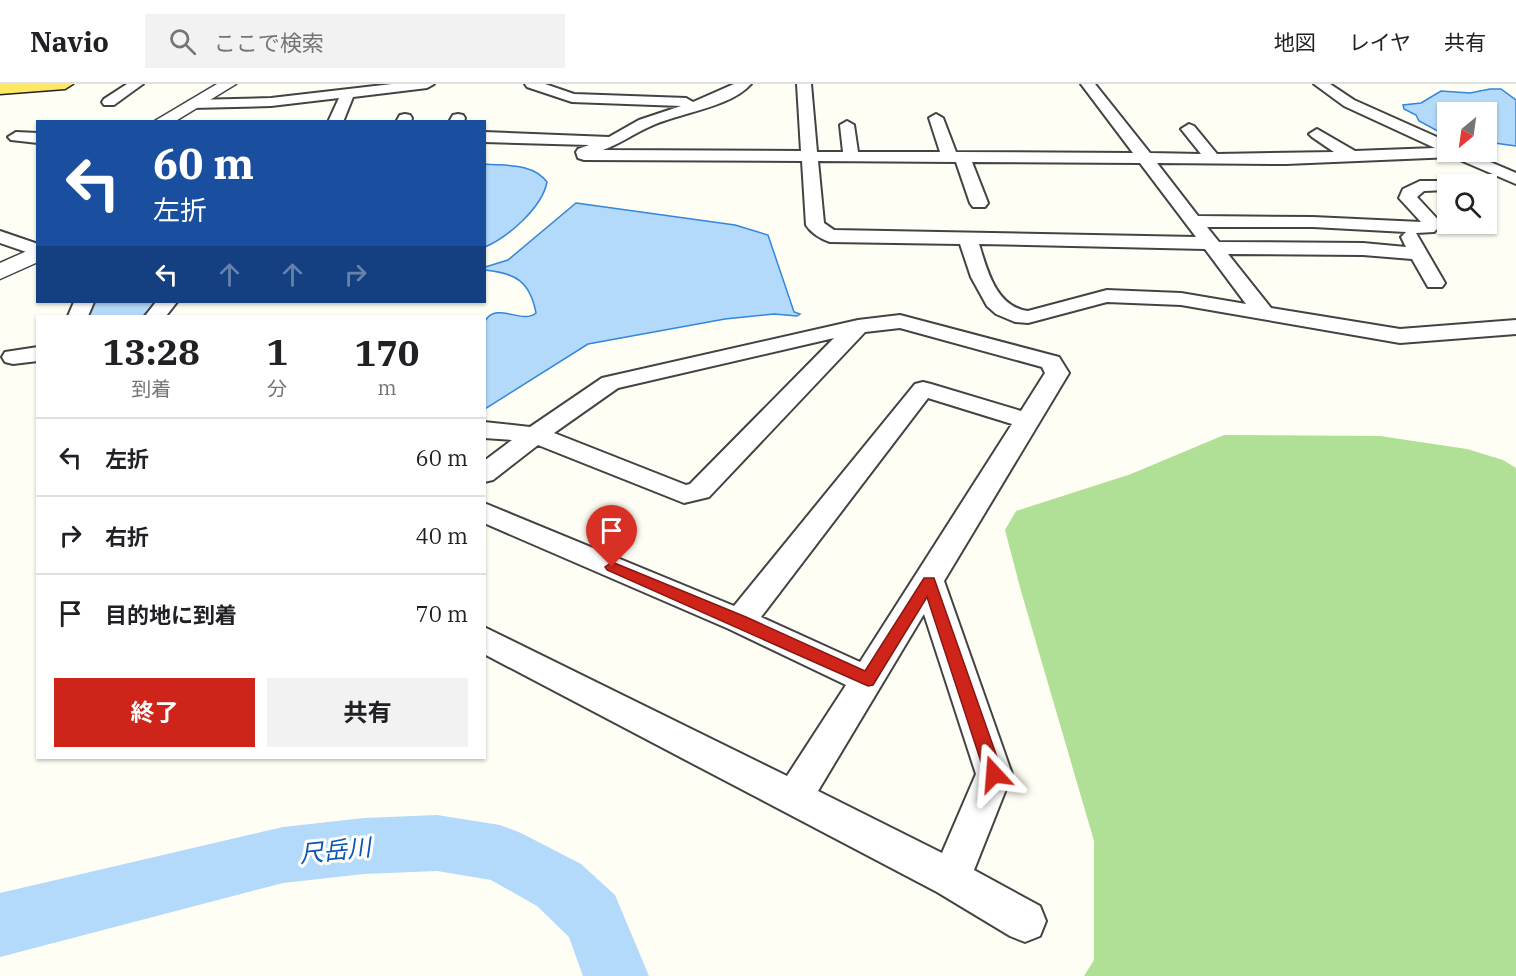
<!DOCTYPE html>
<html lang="ja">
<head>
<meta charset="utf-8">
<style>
  body { margin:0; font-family:"IBM Plex Serif","Noto Sans JP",serif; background:#f2f2f2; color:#202124; height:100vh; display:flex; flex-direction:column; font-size:22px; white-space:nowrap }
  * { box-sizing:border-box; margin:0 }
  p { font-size:20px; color:#757577 }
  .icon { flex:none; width:33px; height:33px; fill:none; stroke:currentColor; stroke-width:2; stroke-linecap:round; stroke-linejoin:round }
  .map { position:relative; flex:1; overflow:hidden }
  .side { position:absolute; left:36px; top:231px; width:450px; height:444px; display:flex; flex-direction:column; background:#fff; border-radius:0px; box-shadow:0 2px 4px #0004 }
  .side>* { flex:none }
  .top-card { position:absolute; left:36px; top:36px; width:450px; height:183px; border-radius:0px; box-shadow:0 2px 4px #0004; background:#1a4fa0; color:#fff; overflow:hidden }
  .needle { width:39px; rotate:209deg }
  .fabs { position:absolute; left:1437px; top:18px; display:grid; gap:12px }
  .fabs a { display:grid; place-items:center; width:60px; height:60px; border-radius:0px; background:#fff; box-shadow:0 2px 4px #0004; font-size:30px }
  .pin { position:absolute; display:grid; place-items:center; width:51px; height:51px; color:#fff; margin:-62px -26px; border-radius:50% 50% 50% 0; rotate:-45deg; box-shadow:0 0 6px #0007 }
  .pin .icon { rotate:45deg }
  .me { position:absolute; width:66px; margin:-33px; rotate:341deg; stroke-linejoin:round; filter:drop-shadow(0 0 4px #0008) }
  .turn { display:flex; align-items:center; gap:21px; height:126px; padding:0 18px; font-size:27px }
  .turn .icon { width:78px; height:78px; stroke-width:2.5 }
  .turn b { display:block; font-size:42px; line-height:51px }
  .lanes { display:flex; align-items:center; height:57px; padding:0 18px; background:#0003; justify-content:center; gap:30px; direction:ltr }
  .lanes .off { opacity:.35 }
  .eta { display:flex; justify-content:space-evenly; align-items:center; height:102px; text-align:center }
  .eta b { font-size:36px; font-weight:700; line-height:42px }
  .cta { display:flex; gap:12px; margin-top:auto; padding:12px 18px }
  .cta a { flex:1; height:69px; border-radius:0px; background:#ce241a; color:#fff; font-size:24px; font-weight:700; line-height:69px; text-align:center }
  .cta a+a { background:#f2f2f2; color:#202124 }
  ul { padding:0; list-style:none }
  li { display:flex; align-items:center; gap:18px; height:78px; padding:0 18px; border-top:2px solid #e0e0e0 }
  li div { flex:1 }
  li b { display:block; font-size:22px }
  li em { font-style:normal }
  header { display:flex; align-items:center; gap:36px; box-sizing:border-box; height:84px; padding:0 30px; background:#fff; border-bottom:2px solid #e0e0e0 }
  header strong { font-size:28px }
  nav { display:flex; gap:33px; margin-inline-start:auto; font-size:21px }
  .search { width:420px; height:54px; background:#f2f2f2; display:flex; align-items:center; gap:15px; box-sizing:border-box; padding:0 21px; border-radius:0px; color:#757577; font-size:22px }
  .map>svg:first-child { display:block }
  .forest { fill:#b0e096 }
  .water { fill:#b3d9fb; stroke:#3386d9; stroke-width:1.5 }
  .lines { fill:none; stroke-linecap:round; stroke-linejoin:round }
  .river { fill:#b3d9fb; fill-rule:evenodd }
  .minor-casing { stroke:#434343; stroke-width:4 }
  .tertiary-casing { stroke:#434343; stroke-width:3 }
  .primary-casing { stroke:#212121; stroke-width:3 }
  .minor { fill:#fff; fill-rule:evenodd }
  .tertiary { fill:#fff; fill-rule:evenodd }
  .primary { fill:#ffe964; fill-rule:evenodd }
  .route { fill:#ce241a; stroke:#861711; stroke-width:1.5 }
  .labels { text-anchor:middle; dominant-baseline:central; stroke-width:6; stroke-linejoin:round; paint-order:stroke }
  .near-water-label { font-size:24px; font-style:italic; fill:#0c57af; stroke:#fff }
</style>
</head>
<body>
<header>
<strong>Navio</strong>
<div class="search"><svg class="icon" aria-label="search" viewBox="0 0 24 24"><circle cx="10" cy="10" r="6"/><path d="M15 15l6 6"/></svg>ここで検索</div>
<nav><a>地図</a><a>レイヤ</a><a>共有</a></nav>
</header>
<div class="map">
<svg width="1516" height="892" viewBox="0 0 1516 892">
  <rect width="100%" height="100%" fill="#fffef4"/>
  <path class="forest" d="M1224 351 1380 352 1467 365 1503 376 1516 384V892H1084L1094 876V757L1021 507 1005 446 1016 427 1131 390Z"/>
  <path class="water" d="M1490 5H1501L1516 16V62L1487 58 1486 28H1448L1447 52 1419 37 1416 31 1404 25 1403 21 1421 19 1441 7 1470 9Z
    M485 80C507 82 533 79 547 98 542 124 508 153 485 163Z
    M576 119 735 141 768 151 794 228 800 230 797 232 774 230 725 235 588 260 485 325V237C497 217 522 241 536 229 530 197 515 189 485 186V183L508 176Z
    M90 218H159L143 232H84V225Z"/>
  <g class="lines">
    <path class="river" d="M437 731 500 741 521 749 581 780 615 811 649 892H583L569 853 537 822 491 796 437 787 364 790 283 799 0 873V809L283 743 364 734Z"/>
    <defs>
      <path id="minor" d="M127 0H143L114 21H104L102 18 104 15Z
        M392 0H434L427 4 353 13 343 38H328L339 14 271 22 192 24 185 20 192 16 271 14Z
        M525 0H545L574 10 686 14 693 18 734 0H751C730 24 677 29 649 43 633 50 620 60 603 66L801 67 797 0H811L817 68H843L840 41 847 37 854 41 858 68H940L929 34 936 30 943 34 956 68 1133 69 1081 0H1095L1150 69 1201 70 1181 45 1189 40 1194 42 1217 70 1334 68 1312 53 1309 50 1317 45 1355 67 1435 64 1344 22 1314 0H1330L1354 16 1448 58V68H1467L1516 89V100L1453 73 1286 80 1157 79 1198 132 1313 133 1421 138 1399 114 1403 105 1420 97H1454L1456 100H1448V106L1424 107 1417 113 1442 140 1434 148 1416 149 1445 199 1442 203H1428L1412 175 1363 171 1228 170 1271 224 1400 245 1516 236V250L1400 259 1181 221 1107 218 1028 239 1015 238 996 230 987 222 971 193 960 160 830 158C821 155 811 149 806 141L802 77 584 76 578 74 576 68 578 65 589 61 484 58V48L609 53 639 36 681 22 572 18 527 3ZM818 77 956 78 970 119 973 123H985L988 119 972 78 1140 79 1196 153 834 146 824 139ZM1207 143H1313L1406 148 1401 153 1406 163 1363 159 1219 158ZM979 160 1205 165 1246 220 1181 209 1107 206 1028 227C996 223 987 186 979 160Z
        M405 30 410 31 412 34 411 38H396L400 31Z
        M458 30 463 31 465 34 464 38H449L453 31Z
        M16 48 38 49V59L11 56 8 53Z
        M0 147 38 160V172L0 159Z
        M74 218H94L88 232H68Z
        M156 218H177L166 232H145Z
        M900 231 1059 273 1069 289 944 497 1012 690 974 786 1040 822 1046 837 1040 852 1025 858 1010 852 937 808 484 570V543L787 692 846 601 729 545 484 439V419L734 522 915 300 923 298 931 300 1021 327 1045 289 1042 283 900 244 865 248 709 413 684 419 538 361 493 396 484 398V377L512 356 484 354V338L530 343 602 294 858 236ZM834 254 690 400 686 401 554 349 618 304ZM928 314 1012 340 860 578 761 533ZM924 530 976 690 942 769 818 707Z
        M38 263V277L13 280 5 278 2 273 5 268Z"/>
      <path id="tertiary" d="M217 0H236L174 38H153Z
        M38 162V178L0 195V179Z"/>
      <path id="primary" d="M0 0H73L65 5 0 10Z"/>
    </defs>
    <use href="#minor" class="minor-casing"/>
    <use href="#tertiary" class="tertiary-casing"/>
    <use href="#primary" class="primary-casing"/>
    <use href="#minor" class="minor"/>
    <use href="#tertiary" class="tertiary"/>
    <use href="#primary" class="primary"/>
  </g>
  <path class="route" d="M612 478 746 533 865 587 924 494H934L1003 690 1000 696 994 698 988 696 985 690 927 513 873 601 868 602 607 486 605 483Z"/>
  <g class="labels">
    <g class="near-water-label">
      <text transform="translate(335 766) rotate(-6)">尺岳川</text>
    </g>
  </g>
</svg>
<div class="fabs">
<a><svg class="needle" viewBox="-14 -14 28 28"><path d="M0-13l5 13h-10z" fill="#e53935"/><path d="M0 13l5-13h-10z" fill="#757577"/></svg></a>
<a><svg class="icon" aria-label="search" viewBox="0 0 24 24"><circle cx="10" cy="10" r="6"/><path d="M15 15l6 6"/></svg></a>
</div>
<div class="pin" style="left:612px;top:483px;background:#d93025"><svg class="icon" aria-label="arrive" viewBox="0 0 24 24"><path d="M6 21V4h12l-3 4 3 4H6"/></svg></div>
<svg class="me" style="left:994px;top:690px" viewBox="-20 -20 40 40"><path d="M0-17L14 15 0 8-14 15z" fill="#ce241a" stroke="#fff" stroke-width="4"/></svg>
<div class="top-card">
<div class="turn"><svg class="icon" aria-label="left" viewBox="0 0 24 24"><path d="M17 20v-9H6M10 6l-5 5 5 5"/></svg><div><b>60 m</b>左折</div></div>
<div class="lanes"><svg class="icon" aria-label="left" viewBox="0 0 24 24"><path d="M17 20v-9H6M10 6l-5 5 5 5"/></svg><svg class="icon off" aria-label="ahead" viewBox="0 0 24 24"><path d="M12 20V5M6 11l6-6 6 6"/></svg><svg class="icon off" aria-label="ahead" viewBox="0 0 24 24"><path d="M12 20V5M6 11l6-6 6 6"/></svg><svg class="icon off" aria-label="right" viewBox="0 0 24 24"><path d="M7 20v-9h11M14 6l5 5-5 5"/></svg></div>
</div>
<section class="side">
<div class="eta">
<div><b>13:28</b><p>到着</p></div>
<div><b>1</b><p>分</p></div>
<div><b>170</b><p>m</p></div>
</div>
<ul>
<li><svg class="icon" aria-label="left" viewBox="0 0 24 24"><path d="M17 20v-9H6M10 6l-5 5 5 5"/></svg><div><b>左折</b></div><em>60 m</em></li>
<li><svg class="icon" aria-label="right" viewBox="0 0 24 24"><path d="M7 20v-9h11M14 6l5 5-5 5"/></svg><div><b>右折</b></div><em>40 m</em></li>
<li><svg class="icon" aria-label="arrive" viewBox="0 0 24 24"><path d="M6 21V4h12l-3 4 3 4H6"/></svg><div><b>目的地に到着</b></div><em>70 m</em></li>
</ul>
<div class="cta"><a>終了</a><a>共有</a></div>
</section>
</div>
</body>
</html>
